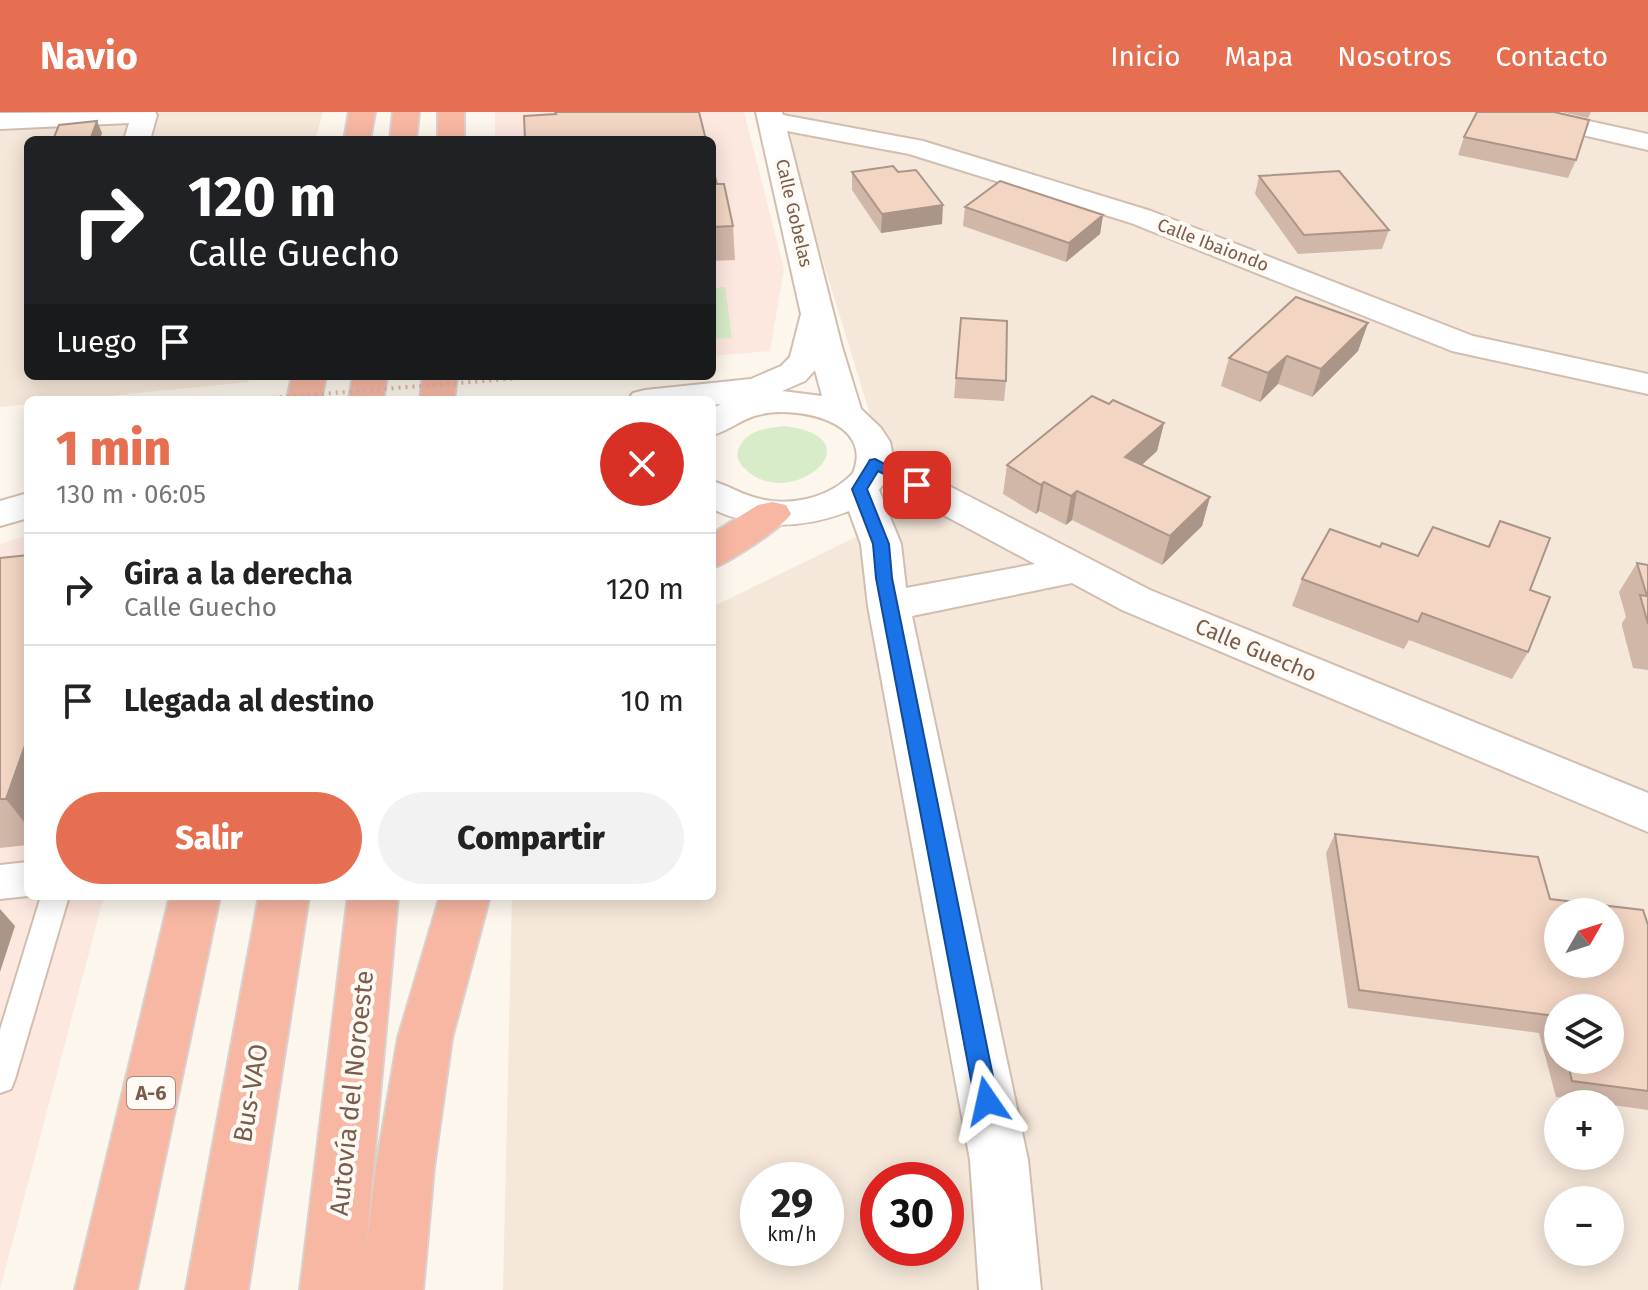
<!DOCTYPE html>
<html lang="es">
<head>
<meta charset="utf-8">
<style>
  body { margin:0; font-family:"Fira Sans",sans-serif; background:#f2f2f2; color:#222; height:100vh; display:flex; flex-direction:column; font-size:30px; white-space:nowrap }
  * { box-sizing:border-box; margin:0 }
  p { font-size:26px; color:#767676 }
  .icon { flex:none; width:44px; height:44px; fill:none; stroke:currentColor; stroke-width:2; stroke-linecap:round; stroke-linejoin:round }
  .map { position:relative; flex:1; overflow:hidden }
  .sheet { position:absolute; left:24px; top:284px; width:692px; height:504px; display:flex; flex-direction:column; background:#fff; border-radius:12px; box-shadow:0 4px 20px #0003 }
  .sheet>* { flex:none }
  .hud { position:absolute; left:24px; top:24px; width:692px; height:244px; border-radius:12px; box-shadow:0 4px 20px #0003; background:#202124; color:#fff; overflow:hidden }
  .needle { width:52px; rotate:51deg }
  .buttons { position:absolute; left:1544px; top:786px; display:grid; gap:16px }
  .buttons a { display:grid; place-items:center; width:80px; height:80px; border-radius:50%; background:#fff; box-shadow:0 4px 20px #0003; font-size:40px }
  .speed { position:absolute; left:740px; top:1050px; display:flex; gap:16px; font-size:40px; font-weight:700; text-align:center }
  .speed>* { display:grid; place-content:center; width:104px; height:104px; border-radius:50%; background:#fff; box-shadow:0 4px 20px #0003; line-height:1 }
  .speed small { font-size:20px; font-weight:400 }
  .speed .limit { border:12px solid #d22; background:#fff; color:#111 }
  .pin { position:absolute; display:grid; place-items:center; width:68px; height:68px; color:#fff; margin:-34px; border-radius:16px; box-shadow:0 4px 12px #0006 }
  .me { position:absolute; width:88px; margin:-44px; rotate:349deg; stroke-linejoin:round; filter:drop-shadow(0 0 6px #0008) }
  .turn { display:flex; align-items:center; gap:28px; height:168px; padding:0 32px; font-size:36px }
  .turn .icon { width:104px; height:104px; stroke-width:2.5 }
  .turn b { display:block; font-size:56px; line-height:68px }
  .then { display:flex; align-items:center; height:76px; padding:0 32px; background:#0003; gap:16px; font-size:30px }
  .round { display:grid; place-items:center; flex:none; width:84px; height:84px; border-radius:42px; background:#f2f2f2 }
  .headline { display:flex; align-items:center; justify-content:space-between; height:136px; padding:0 32px }
  h1 { font-size:48px; font-weight:800; line-height:60px; color:#e76f51 }
  .button { display:flex; gap:16px; margin-top:auto; padding:16px 32px }
  .button a { flex:1; height:92px; border-radius:48px; background:#e76f51; color:#fff; font-size:32px; font-weight:800; line-height:92px; text-align:center }
  .button a+a { background:#f2f2f2; color:#222 }
  ul { padding:0; list-style:none }
  li { display:flex; align-items:center; gap:24px; height:112px; padding:0 32px; border-top:2px solid #e0e0e0 }
  li div { flex:1 }
  li b { display:block; font-size:30px }
  li em { font-style:normal }
  header { display:flex; align-items:center; gap:48px; box-sizing:border-box; height:112px; padding:0 40px; background:#e76f51; color:#fff }
  header strong { font-size:38px }
  nav { display:flex; gap:44px; margin-inline-start:auto; font-size:28px }
  .map>svg:first-child { display:block }
  .residential { fill:#f5e8da; fill-rule:evenodd }
  .commercial { fill:#fde8e0 }
  .green { fill:#d8ecc9 }
  .lines { fill:none; stroke-linecap:round; stroke-linejoin:round }
  .service-casing { stroke:#d1beb0; stroke-width:4 }
  .pedestrian-casing { stroke:#d1beb0; stroke-width:4 }
  .minor-casing { stroke:#d1beb0; stroke-width:4 }
  .motorway-casing { stroke:#dad1cd; stroke-width:4 }
  .service { fill:#fff; fill-rule:evenodd }
  .pedestrian { fill:#fff; fill-rule:evenodd }
  .minor { fill:#fff; fill-rule:evenodd }
  .motorway { fill:#f7b7a3; fill-rule:evenodd }
  .path-bridge { stroke:#d9b8a5; stroke-width:4; stroke-dasharray:2 5; stroke-linecap:butt }
  .wall { fill:#d1b7a8; fill-rule:evenodd }
  .shaded-wall { fill:#aa9588 }
  .building { fill:#f3d5c3; stroke:#aa9588; stroke-width:2; fill-rule:evenodd }
  .route { fill:#1a73e8; stroke:#114b97; stroke-width:2 }
  .labels { text-anchor:middle; dominant-baseline:central; stroke-width:8; stroke-linejoin:round; paint-order:stroke }
  .far-street-label { font-size:18px; fill:#7a5c4d; stroke:#fffaf3 }
  .shield { fill:#fffaf3; stroke:#a28b7f; stroke-width:2 }
  .shield-label { font-size:20px; font-weight:bold; fill:#7a5c4d }
  .street-label { font-size:22px; fill:#7a5c4d; stroke:#fffaf3 }
  .near-street-label { font-size:26px; fill:#7a5c4d; stroke:#fffaf3 }
</style>
</head>
<body>
<header>
<strong>Navio</strong>
<nav><a>Inicio</a><a>Mapa</a><a>Nosotros</a><a>Contacto</a></nav>
</header>
<div class="map">
<svg width="1648" height="1178" viewBox="0 0 1648 1178">
  <rect width="100%" height="100%" fill="#fdf6ec"/>
  <path class="residential" d="M0 0H323L315 28H28V264H250L248 270 69 288H28V292L0 295Z
    M777 0H1648V1178H503L512 784H712V495L901 403ZM1558 800H1610V852H1558ZM1558 896H1610V948H1558ZM1558 992H1610V1044H1558ZM758 1068H826V1136H758ZM878 1068H946V1136H878ZM1558 1088H1610V1140H1558Z"/>
  <path class="commercial" d="M495 0H744L784 157 770 239 712 244V28H495Z
    M28 423V784H104L0 1177V432Z"/>
  <path class="green" d="M725 175 732 226 712 227V176Z
    M784 314C881 325 790 403 744 356 738 350 735 342 740 334 747 318 768 316 784 314Z"/>
  <g class="lines">
    <defs>
      <path id="service" d="M41 784H69L15 967 11 977 0 981V918Z"/>
      <path id="pedestrian" d="M28 750V784L0 787V753Z"/>
      <path id="minor" d="M155 0 157 3 150 28H124L129 11 0 17V1Z
        M756 0H782L783 3 923 29 1151 99 1473 224 1648 262V282L1452 239 1131 111 909 42 787 19 842 235 861 297 881 316 890 330 893 345 1150 478 1648 681V720L1122 498 1072 471 912 504 1028 1048 1041 1178H979L970 1048 868 494 861 432 849 399C803 417 758 418 712 397V369C727 373 739 381 753 385 787 396 829 387 853 361 875 308 794 293 758 303 741 307 729 319 712 323V297L721 292 712 293V288H628L633 281 645 278 751 267 781 254 790 245 801 202ZM815 258 822 284 782 279 805 269ZM884 371 1035 452 906 476 901 432 879 378Z
        M1500 0H1548L1648 22V38L1504 5Z
        M28 381V406L0 414V389Z"/>
      <path id="motorway" d="M349 0H375L370 28H344Z
        M393 0H419L416 28H390Z
        M438 0H464V28H438Z
        M292 264H326L321 288H287Z
        M353 264H387L383 288H349Z
        M423 264H457L454 288H420Z
        M772 390 786 393 791 402C783 415 727 452 712 456V422L758 393Z
        M170 784H220L137 1178H75Z
        M259 784H309L248 1178H186Z
        M348 784H398L366 1136 376 1055 398 926 440 784H490L452 926 434 1055 423 1178H300Z"/>
    </defs>
    <use href="#service" class="service-casing"/>
    <use href="#pedestrian" class="pedestrian-casing"/>
    <use href="#minor" class="minor-casing"/>
    <use href="#motorway" class="motorway-casing"/>
    <use href="#service" class="service"/>
    <use href="#pedestrian" class="pedestrian"/>
    <use href="#minor" class="minor"/>
    <use href="#motorway" class="motorway"/>
    <path class="path-bridge" d="M245 288 546 264"/>
  </g>
  <path class="wall" d="M1562 0H1591L1588 6Z
    M1464 25 1576 48 1568 66 1458 43Z
    M712 53 717 72 733 114 735 148 712 149Z
    M852 60H898L942 112 881 121 852 78Z
    M1259 64 1389 118 1382 137 1298 142 1255 82Z
    M965 95 1103 103 1100 122 1066 150 963 114Z
    M961 206 1006 269 1004 289 954 286Z
    M1368 211 1358 239 1312 285 1278 272 1260 290 1221 274 1229 246Z
    M1164 311 1157 339 1142 353 1210 385 1202 414 1162 453 1072 408 1066 413 1039 399 1036 402 1003 382 1007 353Z
    M1500 409 1530 478 1528 540 1512 567 1409 528 1404 537 1292 494 1302 467 1418 444 1488 434Z
    M28 443V733L0 736V446Z
    M1637 451 1648 453V558L1633 556 1622 514V511L1626 505 1619 480Z
    M1335 722 1550 787 1648 813V998L1556 985 1539 921 1348 896 1326 741ZM1558 896 1610 948H1558Z"/>
  <path class="shaded-wall" d="M97 9 102 21 100 28H90Z
    M943 93 942 112 881 121 882 102Z
    M1103 103 1100 122 1066 150 1069 131Z
    M1368 211 1358 239 1312 285 1321 257Z
    M1287 244 1278 272 1260 290 1268 261Z
    M1164 311 1157 339 1118 374 1125 345Z
    M1044 370 1039 399 1036 402 1041 373Z
    M1077 379 1072 408 1066 413 1071 384Z
    M1210 385 1202 414 1162 453 1170 424Z
    M28 625V715L6 687Z
    M0 797 15 814 0 860Z"/>
  <path class="building" d="M555 0H699L706 28H525L524 4 556 2Z
    M1477 0H1554L1589 8 1576 48 1464 25Z
    M97 9 90 28H53L59 13Z
    M712 53 717 72H724L733 114 712 115Z
    M893 54 898 60 916 58 943 93 882 102 852 60Z
    M1339 59 1389 118 1304 123 1259 64Z
    M1000 69 1103 103 1069 131 965 95Z
    M1296 185 1368 211 1321 257 1287 244 1268 261 1229 246Z
    M961 206 1007 209 1006 269 956 266Z
    M1092 284 1109 292 1113 288 1164 311 1125 345 1210 385 1170 424 1077 379 1071 384 1044 370 1041 373 1007 353Z
    M1500 409 1550 426 1530 478 1550 485 1528 540 1422 501 1418 510 1302 467 1330 417 1380 435 1382 431 1418 444 1433 415 1489 435Z
    M28 443V625L6 687H0V446Z
    M1637 451 1648 453V512L1640 483 1647 484Z
    M1335 722 1538 745 1550 787 1643 798 1648 813V979L1572 969 1567 948H1610V896H1558V915L1555 904 1359 878ZM1558 800H1610V852H1558Z"/>
  <path class="route" d="M875 347 925 373 917 378 912 376 878 359 867 377 889 432 892 466 998 989 995 997 987 1000 979 997 975 989 876 466 873 432 852 377 870 348Z"/>
  <g class="labels">
    <g class="far-street-label">
      <text transform="translate(794 101) rotate(77)">Calle Gobelas</text>
      <text transform="translate(1213 133) rotate(21)">Calle Ibaiondo</text>
    </g>
    <rect class="shield" x="127" y="965" width="48" height="32" rx="6"/>
    <g class="shield-label">
      <text x="151" y="981">A-6</text>
    </g>
    <g class="street-label">
      <text transform="translate(1256 538) rotate(23)">Calle Guecho</text>
    </g>
    <g class="near-street-label">
      <text transform="translate(251 981) rotate(-80)">Bus-VAO</text>
      <text transform="translate(352 981) rotate(-84)">Autovía del Noroeste</text>
    </g>
  </g>
</svg>
<div class="buttons">
<a><svg class="needle" viewBox="-14 -14 28 28"><path d="M0-13l5 13h-10z" fill="#e53935"/><path d="M0 13l5-13h-10z" fill="#767676"/></svg></a>
<a><svg class="icon" aria-label="layers" viewBox="0 0 24 24"><path d="M12 4l9 5-9 5-9-5zM3 14l9 5 9-5"/></svg></a>
<a>+</a>
<a>−</a>
</div>
<div class="speed"><div>29<small>km/h</small></div><div class="limit">30</div></div>
<div class="pin" style="left:917px;top:373px;background:#d93025"><svg class="icon" aria-label="arrive" viewBox="0 0 24 24"><path d="M6 21V4h12l-3 4 3 4H6"/></svg></div>
<svg class="me" style="left:987px;top:989px" viewBox="-20 -20 40 40"><path d="M0-17L14 15 0 8-14 15z" fill="#1a73e8" stroke="#fff" stroke-width="4"/></svg>
<div class="hud">
<div class="turn"><svg class="icon" aria-label="right" viewBox="0 0 24 24"><path d="M7 20v-9h11M14 6l5 5-5 5"/></svg><div><b>120 m</b>Calle Guecho</div></div>
<div class="then">Luego<svg class="icon" aria-label="arrive" viewBox="0 0 24 24"><path d="M6 21V4h12l-3 4 3 4H6"/></svg></div>
</div>
<section class="sheet">
<div class="headline"><div><h1>1 min</h1><p>130 m · 06:05</p></div><a class="round" style="background:#d93025;color:#fff"><svg class="icon" aria-label="close" viewBox="0 0 24 24"><path d="M6 6l12 12M18 6L6 18"/></svg></a></div>
<ul>
<li><svg class="icon" aria-label="right" viewBox="0 0 24 24"><path d="M7 20v-9h11M14 6l5 5-5 5"/></svg><div><b>Gira a la derecha</b><p>Calle Guecho</p></div><em>120 m</em></li>
<li><svg class="icon" aria-label="arrive" viewBox="0 0 24 24"><path d="M6 21V4h12l-3 4 3 4H6"/></svg><div><b>Llegada al destino</b></div><em>10 m</em></li>
</ul>
<div class="button"><a>Salir</a><a>Compartir</a></div>
</section>
</div>
</body>
</html>
